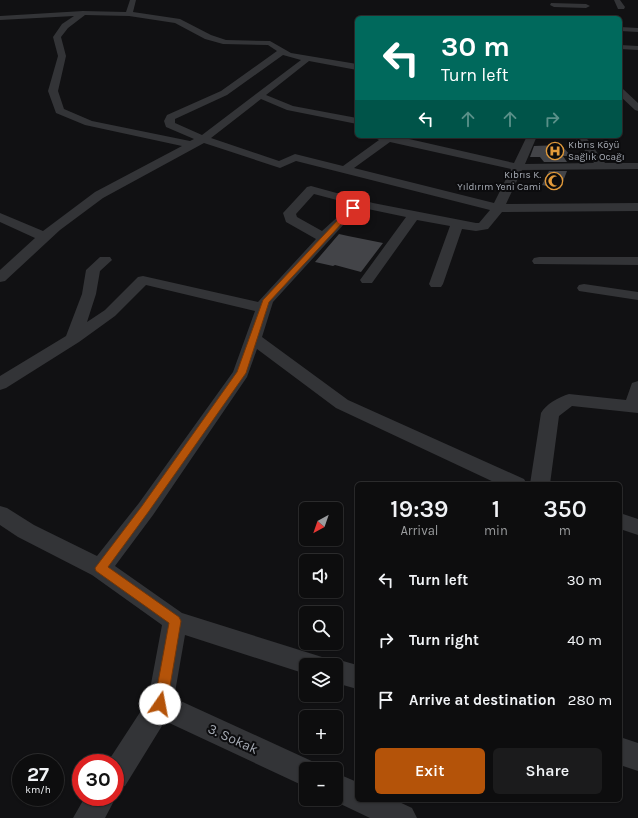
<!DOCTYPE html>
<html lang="en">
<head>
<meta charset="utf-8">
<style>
  body { margin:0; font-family:Karla,sans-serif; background:#1b1b1c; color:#f1f3f6; height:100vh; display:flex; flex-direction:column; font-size:15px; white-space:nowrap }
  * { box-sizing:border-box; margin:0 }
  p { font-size:13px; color:#9a9c9e }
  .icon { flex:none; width:22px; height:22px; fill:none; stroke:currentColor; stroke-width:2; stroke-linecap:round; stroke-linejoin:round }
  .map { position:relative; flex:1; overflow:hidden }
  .side { position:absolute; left:355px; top:482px; width:267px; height:320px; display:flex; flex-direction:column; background:#0d0d0e; border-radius:6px; box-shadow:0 1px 3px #0004,0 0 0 1px #2d2d2e }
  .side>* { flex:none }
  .top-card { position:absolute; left:355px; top:16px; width:267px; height:122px; border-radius:6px; box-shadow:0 1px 3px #0004,0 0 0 1px #2d2d2e; background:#00695c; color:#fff; overflow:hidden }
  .needle { width:26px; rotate:220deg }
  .controls { position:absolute; left:299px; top:502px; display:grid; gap:8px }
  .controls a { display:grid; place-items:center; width:44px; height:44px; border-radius:6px; background:#0d0d0e; box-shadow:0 1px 3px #0004,0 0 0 1px #2d2d2e; font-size:20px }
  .speed { position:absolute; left:12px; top:754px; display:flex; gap:8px; font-size:20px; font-weight:700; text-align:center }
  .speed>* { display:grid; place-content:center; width:52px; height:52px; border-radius:50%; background:#0d0d0e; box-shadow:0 1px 3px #0004,0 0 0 1px #2d2d2e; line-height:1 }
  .speed small { font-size:10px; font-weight:400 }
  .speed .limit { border:6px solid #d22; background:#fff; color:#111 }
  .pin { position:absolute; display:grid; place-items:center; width:34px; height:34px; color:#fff; margin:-17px; border-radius:8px; box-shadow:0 2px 6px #0006 }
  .me { position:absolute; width:44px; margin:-22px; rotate:12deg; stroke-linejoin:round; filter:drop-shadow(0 0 3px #0008) }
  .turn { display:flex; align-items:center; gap:14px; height:84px; padding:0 20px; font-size:18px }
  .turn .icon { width:52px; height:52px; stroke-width:2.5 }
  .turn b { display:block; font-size:28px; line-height:34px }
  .lanes { display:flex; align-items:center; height:38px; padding:0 20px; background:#0003; justify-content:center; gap:20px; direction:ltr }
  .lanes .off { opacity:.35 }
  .eta { display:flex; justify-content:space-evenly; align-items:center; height:68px; text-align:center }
  .eta b { font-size:24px; font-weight:600; line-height:28px }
  .primary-button { display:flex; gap:8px; margin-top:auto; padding:8px 20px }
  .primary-button a { flex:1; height:46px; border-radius:6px; background:#b45309; color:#fff; font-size:16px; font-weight:600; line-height:46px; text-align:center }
  .primary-button a+a { background:#1b1b1c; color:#f1f3f6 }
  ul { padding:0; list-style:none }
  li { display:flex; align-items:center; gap:12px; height:60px; padding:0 20px }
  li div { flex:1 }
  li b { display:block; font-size:15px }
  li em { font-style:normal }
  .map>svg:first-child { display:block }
  .building { fill:#434448 }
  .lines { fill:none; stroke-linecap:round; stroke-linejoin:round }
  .minor { fill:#333437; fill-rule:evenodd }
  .route { fill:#b45309; stroke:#753606 }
  .labels { text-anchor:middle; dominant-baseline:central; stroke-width:4; stroke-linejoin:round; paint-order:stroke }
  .far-poi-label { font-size:10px; fill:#a4a9b2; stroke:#0c0c0e; text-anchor:start }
  .near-street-label { font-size:14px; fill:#a4a9b2; stroke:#0c0c0e }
</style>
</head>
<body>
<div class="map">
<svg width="638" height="818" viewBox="0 0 638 818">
  <rect width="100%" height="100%" fill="#111113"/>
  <path class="building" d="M561 145 571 156H563L567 162H544L540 157H530L534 146Z
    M549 171H567L560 189 542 185Z
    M339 234 348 236 383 243 361 272 335 265 333 266 315 262Z"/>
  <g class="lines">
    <path class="minor" d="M130 0H136L133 12 180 19 211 35 226 40 270 41 291 53 357 64V70L309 61 266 95 293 106 357 118V124L287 110 261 99 211 138 279 161 295 154 343 166 379 140 371 136H396L514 163 527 136H537L525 164 594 163 574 136H585L605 163H638V169L522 170 506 204 638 203V211L502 212 488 229 476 231 462 229 443 284 441 287H431L429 284 450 226 417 220 372 283H362L360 280 406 217 363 208 345 223 273 302 262 337 348 400 524 479 527 484H498L336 408 257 349 247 377 153 515 115 566 182 613 322 657 325 665H306V674L185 635 174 698 316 763 318 769H306V787L165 721 125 786 115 790V763H107L148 700 162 625 92 575 18 537 0 525V506L7 508 34 525 97 556 139 503 233 372 255 311 146 285 115 316 79 342 6 388 0 390V376L66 336 82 294 86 270 100 257H110L112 260 100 271 96 294 87 322 105 310 138 277 143 276 258 302 316 239 286 222 283 213 307 187 311 186 373 203 476 223H479L490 210 296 161 280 168 204 143 103 198 60 230 5 281 0 282V270L35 238 0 222V213L43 231 95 192 182 146 85 125 56 113 48 91 58 56 53 37 62 24 74 16 0 20V16L83 11 126 12ZM85 15 129 16 175 23 205 39 223 44 268 45 277 51 221 91 167 115 164 121 166 127 194 139 190 141 92 121 64 109 58 91 66 56 61 37 68 28ZM283 55 301 60 202 135 175 123V119L227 95ZM390 142 511 169 494 203 354 168ZM314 194 352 204 322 231 297 217 296 214Z
      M614 0H620L625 7 624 9H618Z
      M551 3 586 4 590 6 586 8 554 7 550 5Z
      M620 27 638 28V32L620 31Z
      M620 45 638 46V50L620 49Z
      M620 88 623 89 638 103V111L635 110 620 96Z
      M539 257H638V265L534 264 532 261 534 258Z
      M584 284 638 292V300L579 291 577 288 579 285Z
      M638 381V413L572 406 559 416 550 484H530L541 413C546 404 559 397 569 394L626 400 632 383Z
      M620 513 638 519V535L620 529Z
      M336 659 357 665V689L336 683V665H326L327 663Z
      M620 737 638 743V771L620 765Z
      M336 773 357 782V800H395L412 808 417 818H370L330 799H336Z
      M115 794 116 797 105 818H73L85 797H115Z"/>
  </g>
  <path class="route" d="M351 206 356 208 269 302 246 373 149 511 108 567 179 617 181 621 167 704 165 709 160 711 156 709 154 704 169 623 96 571 95 568 142 506 237 372 263 300Z"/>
  <defs>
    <symbol id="hospital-ring" viewBox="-11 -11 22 22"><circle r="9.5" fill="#0c0c0e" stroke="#e29a3a" stroke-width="1.5"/><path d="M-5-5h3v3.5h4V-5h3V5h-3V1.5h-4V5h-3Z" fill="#e29a3a"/></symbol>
    <symbol id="mosque-ring" viewBox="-11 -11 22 22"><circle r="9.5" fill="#0c0c0e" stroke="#e29a3a" stroke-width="1.5"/><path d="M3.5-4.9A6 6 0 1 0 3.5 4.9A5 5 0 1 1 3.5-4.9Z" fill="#e29a3a"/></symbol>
  </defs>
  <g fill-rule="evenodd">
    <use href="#hospital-ring" x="545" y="141" width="20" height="20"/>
    <use href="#mosque-ring" x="544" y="171" width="20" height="20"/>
  </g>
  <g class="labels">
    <g class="far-poi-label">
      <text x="568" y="145">Kıbrıs Köyü<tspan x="568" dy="12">Sağlık Ocağı</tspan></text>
      <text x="541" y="175" text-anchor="end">Kıbrıs K.<tspan x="541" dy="12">Yıldırım Yeni Cami</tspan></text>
    </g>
    <g class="near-street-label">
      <text transform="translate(233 739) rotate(25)">3. Sokak</text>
    </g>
  </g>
</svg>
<div class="controls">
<a><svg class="needle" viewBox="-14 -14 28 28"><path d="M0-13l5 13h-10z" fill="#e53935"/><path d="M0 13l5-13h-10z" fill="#9a9c9e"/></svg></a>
<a><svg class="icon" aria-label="sound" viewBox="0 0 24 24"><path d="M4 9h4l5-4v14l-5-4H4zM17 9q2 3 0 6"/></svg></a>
<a><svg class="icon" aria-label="search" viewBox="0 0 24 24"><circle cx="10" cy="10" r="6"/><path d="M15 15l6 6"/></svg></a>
<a><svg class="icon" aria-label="layers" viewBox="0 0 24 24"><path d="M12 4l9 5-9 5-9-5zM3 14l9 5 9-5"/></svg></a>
<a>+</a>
<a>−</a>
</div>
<div class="speed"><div>27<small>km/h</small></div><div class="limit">30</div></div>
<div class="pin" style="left:353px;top:208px;background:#d93025"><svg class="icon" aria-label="arrive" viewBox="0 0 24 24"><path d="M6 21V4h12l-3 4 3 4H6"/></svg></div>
<svg class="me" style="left:160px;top:704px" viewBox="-20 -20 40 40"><circle r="19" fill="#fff"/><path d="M0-13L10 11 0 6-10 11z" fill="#b45309"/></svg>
<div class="top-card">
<div class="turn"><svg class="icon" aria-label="left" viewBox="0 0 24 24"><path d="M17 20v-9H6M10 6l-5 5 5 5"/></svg><div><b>30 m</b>Turn left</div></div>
<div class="lanes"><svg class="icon" aria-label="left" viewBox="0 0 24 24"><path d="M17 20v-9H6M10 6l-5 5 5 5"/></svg><svg class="icon off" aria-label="ahead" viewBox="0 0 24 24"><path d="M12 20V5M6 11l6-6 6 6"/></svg><svg class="icon off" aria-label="ahead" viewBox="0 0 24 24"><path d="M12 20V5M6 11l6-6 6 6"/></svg><svg class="icon off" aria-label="right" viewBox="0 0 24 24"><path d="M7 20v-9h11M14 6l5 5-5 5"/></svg></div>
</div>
<section class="side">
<div class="eta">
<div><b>19:39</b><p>Arrival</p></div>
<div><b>1</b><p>min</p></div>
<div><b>350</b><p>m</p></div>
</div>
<ul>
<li><svg class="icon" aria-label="left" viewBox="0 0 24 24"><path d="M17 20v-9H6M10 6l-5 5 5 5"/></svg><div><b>Turn left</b></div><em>30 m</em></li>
<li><svg class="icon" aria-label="right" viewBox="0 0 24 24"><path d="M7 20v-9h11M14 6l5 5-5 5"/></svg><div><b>Turn right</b></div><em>40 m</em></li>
<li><svg class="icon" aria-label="arrive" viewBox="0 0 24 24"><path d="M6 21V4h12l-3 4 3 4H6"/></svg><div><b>Arrive at destination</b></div><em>280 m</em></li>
</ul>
<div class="primary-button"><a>Exit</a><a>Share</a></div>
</section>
</div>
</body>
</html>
